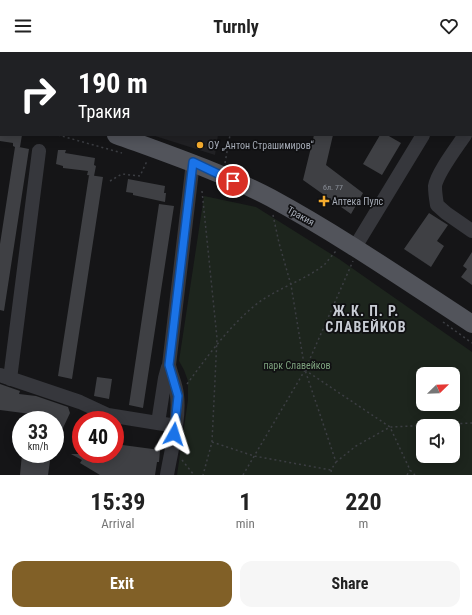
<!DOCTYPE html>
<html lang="en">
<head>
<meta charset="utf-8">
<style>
  body { margin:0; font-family:"Roboto Condensed",sans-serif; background:#f6f6f6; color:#222; height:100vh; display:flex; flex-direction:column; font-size:15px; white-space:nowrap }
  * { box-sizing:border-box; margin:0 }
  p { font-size:13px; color:#767676 }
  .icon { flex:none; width:22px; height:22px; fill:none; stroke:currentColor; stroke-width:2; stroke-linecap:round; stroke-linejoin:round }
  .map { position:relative; height:423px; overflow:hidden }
  .sheet { display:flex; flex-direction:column; background:#fff; flex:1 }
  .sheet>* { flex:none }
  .hud { position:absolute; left:0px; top:0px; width:472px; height:84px; box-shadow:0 2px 10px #0003; background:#202124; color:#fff; overflow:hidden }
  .needle { width:26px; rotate:67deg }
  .buttons { position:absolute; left:416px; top:315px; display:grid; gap:8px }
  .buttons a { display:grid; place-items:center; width:44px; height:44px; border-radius:8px; background:#fff; box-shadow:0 2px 10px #0003; font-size:20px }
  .speed { position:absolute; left:12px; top:359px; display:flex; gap:8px; font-size:20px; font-weight:700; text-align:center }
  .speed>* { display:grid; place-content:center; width:52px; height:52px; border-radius:50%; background:#fff; box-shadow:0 2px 10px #0003; line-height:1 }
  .speed small { font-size:10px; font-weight:400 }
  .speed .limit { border:6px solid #d22; background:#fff; color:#111 }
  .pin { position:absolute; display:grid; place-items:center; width:34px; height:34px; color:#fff; margin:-17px; border:2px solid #fff; border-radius:50%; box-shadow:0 1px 4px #0007 }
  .me { position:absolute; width:44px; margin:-22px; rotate:6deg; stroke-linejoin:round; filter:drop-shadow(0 0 3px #0008) }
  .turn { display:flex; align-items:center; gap:14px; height:84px; padding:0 12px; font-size:18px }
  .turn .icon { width:52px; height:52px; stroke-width:2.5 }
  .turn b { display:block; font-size:28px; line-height:34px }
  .eta { display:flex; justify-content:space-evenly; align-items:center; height:68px; text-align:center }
  .eta b { font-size:24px; font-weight:700; line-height:28px }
  .action { display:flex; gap:8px; margin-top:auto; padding:8px 12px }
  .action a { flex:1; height:46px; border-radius:12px; background:#816027; color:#fff; font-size:16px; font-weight:700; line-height:46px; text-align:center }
  .action a+a { background:#f6f6f6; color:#222 }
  header { display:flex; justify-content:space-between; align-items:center; height:52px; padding:0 12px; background:#fff; font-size:18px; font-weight:700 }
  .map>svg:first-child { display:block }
  .built { fill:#212124 }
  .green { fill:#1d251d; fill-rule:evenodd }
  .building { fill:#3f4044 }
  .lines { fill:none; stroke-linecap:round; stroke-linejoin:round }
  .path { stroke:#3c3e43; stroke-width:1.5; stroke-dasharray:2 3; stroke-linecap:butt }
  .minor { stroke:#36373c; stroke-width:14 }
  .major { stroke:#52545b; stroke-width:18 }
  .route-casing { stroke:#114b97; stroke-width:10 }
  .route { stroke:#1a73e8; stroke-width:7 }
  .poi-dot { fill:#f5ac2e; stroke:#101012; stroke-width:1.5 }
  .labels { text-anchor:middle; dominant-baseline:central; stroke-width:3.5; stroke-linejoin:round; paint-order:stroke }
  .number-label { font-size:8px; fill:#8c919a }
  .poi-label { font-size:10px; fill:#a6acb7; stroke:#101012; text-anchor:start }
  .street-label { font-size:10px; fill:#a6acb7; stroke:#101012 }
  .park-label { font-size:10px; fill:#7da27e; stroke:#101012 }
  .district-label { font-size:14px; font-weight:bold; letter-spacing:1px; fill:#c7cbd3; stroke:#101012 }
</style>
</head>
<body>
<header><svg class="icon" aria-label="menu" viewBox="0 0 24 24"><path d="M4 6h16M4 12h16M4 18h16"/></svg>Turnly<svg class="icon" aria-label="heart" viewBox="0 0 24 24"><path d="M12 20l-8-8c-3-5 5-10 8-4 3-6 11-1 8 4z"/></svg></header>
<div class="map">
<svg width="472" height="423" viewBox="0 0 472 423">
  <rect width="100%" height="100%" fill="#151517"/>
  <path class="built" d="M34 0H226L34 1Z
    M152 83H218L215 103Z"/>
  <path class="green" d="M204 144 256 155 339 207 472 300V423H177L188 348V329L184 318 179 309ZM423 322H453V352H423ZM423 374H453V404H423Z"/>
  <path class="building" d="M0 83H22L20 95H19L29 97 4 259 0 258V192L15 95 13 94V91L0 89Z
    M314 83H333L326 113 363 141 351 162 303 128Z
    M380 83H387L401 91 382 123 363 112Z
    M58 98H66L65 101 95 106 94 113 96 114 94 124 87 123 88 119 63 116V114L56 112Z
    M89 123 103 125 72 327 58 324Z
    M128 127 165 134 164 141H166L165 150 133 143V141L126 140Z
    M159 152 174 154 143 356 129 353Z
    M429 161 448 173 437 189 444 194 431 215 404 197Z
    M472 200V233L461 225 467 217 463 214Z
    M97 325 112 327 109 347 94 344Z
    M0 332 20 339 19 342 36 344 68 355 70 361 55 393V368H30L31 362 0 358Z
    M115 392 160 398 159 410H157L155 423H100L80 411 82 408 71 402H115Z
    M22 402H51L48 423H20Z"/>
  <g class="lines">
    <path class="path" d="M239 1 240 0
      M0 69H1
      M58 83 122 101
      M225 111 230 83
      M110 129 122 122 140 124 147 109
      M202 139 217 286 212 390 203 423
      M273 163 279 191 291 233 305 318 336 410 331 418 332 423
      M443 270 472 291
      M305 318 390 375 410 418 415 423
      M187 332C207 305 227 277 253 255 274 237 302 230 324 213 328 209 332 203 336 199
      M212 390 254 404 331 418
      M182 408 194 423
      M336 410 356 394 390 375 472 371
      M243 423 305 318 353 209
      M407 423 410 418"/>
    <path class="minor" d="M421 0 422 1
      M471 4 472 2
      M465 83C457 95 437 121 435 134 435 140 436 147 437 153L446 161 472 179
      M355 195 423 83
      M0 323 80 350 108 363 176 374
      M10 327 39 99
      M158 371 165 326 168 315
      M167 423C171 399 180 366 177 343 176 332 171 323 169 313L193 110"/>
    <path class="major" d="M0 50H1
      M116 83C168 102 221 120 271 146 341 184 406 229 472 272"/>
  </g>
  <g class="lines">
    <defs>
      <path id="route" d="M174 382 178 344 169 313 193 110 233 129"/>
    </defs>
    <use href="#route" class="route-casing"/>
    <use href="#route" class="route"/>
  </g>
  <g class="poi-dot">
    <circle cx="200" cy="93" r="4"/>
    <path d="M322 143h4v4h4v4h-4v4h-4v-4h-4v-4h4z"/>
  </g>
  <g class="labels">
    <g class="number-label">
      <text x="333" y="135">бл. 77</text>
    </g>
    <g class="poi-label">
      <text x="208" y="93">ОУ „Антон Страшимиров“</text>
      <text x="332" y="149">Аптека Пулс</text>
    </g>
    <g class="street-label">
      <text transform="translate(301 164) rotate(29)">Тракия</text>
    </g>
    <g class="park-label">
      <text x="297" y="313">парк Славейков</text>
    </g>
    <g class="district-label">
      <text x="366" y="259">Ж.К. П. Р.<tspan x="366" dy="16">СЛАВЕЙКОВ</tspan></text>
    </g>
  </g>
</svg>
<div class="buttons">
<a><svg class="needle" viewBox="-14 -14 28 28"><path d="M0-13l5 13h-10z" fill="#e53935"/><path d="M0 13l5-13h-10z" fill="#767676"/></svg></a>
<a><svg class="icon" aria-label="sound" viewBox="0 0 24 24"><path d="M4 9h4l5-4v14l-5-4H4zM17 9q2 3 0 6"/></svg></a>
</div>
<div class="speed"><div>33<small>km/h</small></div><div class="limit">40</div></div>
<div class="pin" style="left:233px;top:129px;background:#d93025"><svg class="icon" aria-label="arrive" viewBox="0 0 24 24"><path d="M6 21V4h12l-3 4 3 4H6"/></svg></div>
<svg class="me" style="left:174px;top:382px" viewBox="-20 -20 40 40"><path d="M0-17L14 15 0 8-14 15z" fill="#1a73e8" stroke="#fff" stroke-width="4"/></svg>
<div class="hud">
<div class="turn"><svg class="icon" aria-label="right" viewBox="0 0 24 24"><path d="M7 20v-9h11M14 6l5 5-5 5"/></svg><div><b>190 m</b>Тракия</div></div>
</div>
</div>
<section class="sheet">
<div class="eta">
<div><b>15:39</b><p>Arrival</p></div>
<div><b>1</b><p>min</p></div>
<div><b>220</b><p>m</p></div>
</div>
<div class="action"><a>Exit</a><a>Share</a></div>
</section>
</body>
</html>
